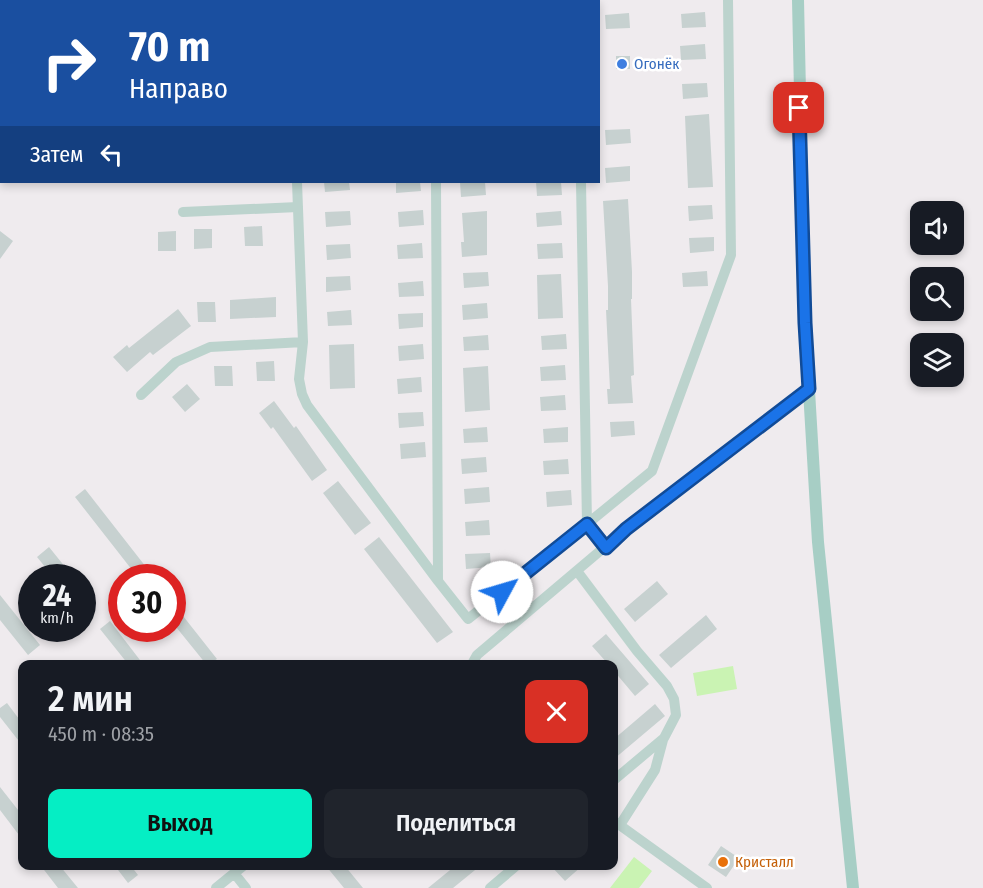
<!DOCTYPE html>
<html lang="ru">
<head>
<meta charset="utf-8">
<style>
  body { margin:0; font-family:"Fira Sans Condensed",sans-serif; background:#20242c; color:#f1f3f6; height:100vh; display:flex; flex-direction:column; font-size:22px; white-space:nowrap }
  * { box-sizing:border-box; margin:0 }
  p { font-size:20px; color:#9ea1a6 }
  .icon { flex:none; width:33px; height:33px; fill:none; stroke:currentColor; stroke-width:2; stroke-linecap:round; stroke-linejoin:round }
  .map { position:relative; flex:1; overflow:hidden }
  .side { position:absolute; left:18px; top:660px; width:600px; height:210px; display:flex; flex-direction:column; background:#171b24; border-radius:12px; box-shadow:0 3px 9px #0003 }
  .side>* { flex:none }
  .top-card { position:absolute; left:0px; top:0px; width:600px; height:183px; box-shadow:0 3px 9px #0003; background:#1a4fa0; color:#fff; overflow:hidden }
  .tools { position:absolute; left:910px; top:201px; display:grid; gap:12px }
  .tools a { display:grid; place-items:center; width:54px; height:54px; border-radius:12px; background:#171b24; box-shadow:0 3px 9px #0003; font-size:30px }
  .speed { position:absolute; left:18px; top:564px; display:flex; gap:12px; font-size:30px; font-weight:700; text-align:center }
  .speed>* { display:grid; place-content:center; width:78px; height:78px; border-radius:50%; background:#171b24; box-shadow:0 3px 9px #0003; line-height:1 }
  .speed small { font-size:15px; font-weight:400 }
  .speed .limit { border:9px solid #d22; background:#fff; color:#111 }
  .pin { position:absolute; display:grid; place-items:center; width:51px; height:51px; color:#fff; margin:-26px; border-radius:12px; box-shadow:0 3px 9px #0006 }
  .me { position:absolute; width:66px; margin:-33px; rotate:51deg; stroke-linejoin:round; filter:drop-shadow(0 0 4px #0008) }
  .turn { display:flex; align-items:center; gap:21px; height:126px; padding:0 30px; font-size:27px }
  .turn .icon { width:78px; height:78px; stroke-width:2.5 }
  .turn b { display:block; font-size:42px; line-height:51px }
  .then { display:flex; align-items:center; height:57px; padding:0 30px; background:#0003; gap:12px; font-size:22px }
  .round { display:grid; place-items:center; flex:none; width:63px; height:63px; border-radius:12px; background:#20242c }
  .summary { display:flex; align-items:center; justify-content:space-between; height:102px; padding:0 30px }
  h1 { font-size:36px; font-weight:600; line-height:45px }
  .action { display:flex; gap:12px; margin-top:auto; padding:12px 30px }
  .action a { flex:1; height:69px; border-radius:12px; background:#05eec4; color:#111; font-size:24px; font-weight:600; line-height:69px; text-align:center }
  .action a+a { background:#20242c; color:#f1f3f6 }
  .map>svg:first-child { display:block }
  .green { fill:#caf3b3 }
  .building { fill:#c7d1d0 }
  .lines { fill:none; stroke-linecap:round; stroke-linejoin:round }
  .minor { stroke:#bcd3cd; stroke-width:10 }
  .major { stroke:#a7cec5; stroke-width:12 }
  .route-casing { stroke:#114b97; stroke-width:15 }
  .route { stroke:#1a73e8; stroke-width:10 }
  .shop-dot { fill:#3f7fe0; stroke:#fff; stroke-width:2 }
  .food-dot { fill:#e8710a; stroke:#fff; stroke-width:2 }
  .labels { text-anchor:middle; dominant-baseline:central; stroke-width:5; stroke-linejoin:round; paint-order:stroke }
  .shop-label { font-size:15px; fill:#366cbe; stroke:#fff; text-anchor:start }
  .food-label { font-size:15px; fill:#c56008; stroke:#fff; text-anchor:start }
</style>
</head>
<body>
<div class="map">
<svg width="983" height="888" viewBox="0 0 983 888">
  <rect width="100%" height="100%" fill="#efebee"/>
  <path class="green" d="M733 666 737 689 697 696 693 673Z
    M634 857 652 871 639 888H610Z"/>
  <path class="building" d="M705 12 706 27 682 28 681 14Z
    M629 13 630 28 606 29 605 15Z
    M705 44 706 59 681 60 680 46Z
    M616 56H630V69H616Z
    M707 83 708 97 683 99 682 84Z
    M709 114 713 187 688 188 685 116Z
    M630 129 631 143 606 145 605 130Z
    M630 166V181L606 183 605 168Z
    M324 182H349L350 190 325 192Z
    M396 182H420L421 191 396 193Z
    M460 182H485L486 195 461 197Z
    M536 182H561L562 195 537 196Z
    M628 199 632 272V299H631L634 375 631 376 633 403 608 404 607 389H610L606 310H608V286L603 201Z
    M712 205 713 219 689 221 688 206Z
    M423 210 424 225 399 227 398 212Z
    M350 211 351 225 326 227 325 212Z
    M487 211V255L462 257 461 242H464L462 213Z
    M561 211 562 225 537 227 536 213Z
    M262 226 263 246H245L244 227Z
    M194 229H212V248L194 249Z
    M0 231 13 241 0 259Z
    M176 231V251H158V232Z
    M714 237V251L690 253 689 238Z
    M422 243 423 258 398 259 397 245Z
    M562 243 563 258 538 259 537 244Z
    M350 244 351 258 327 260 326 245Z
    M707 271 708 286 683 287 682 273Z
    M488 272 489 286 464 288 463 273Z
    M561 274 563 318 538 319 537 275Z
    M350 276 351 290 326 292V277Z
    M423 281 424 296 399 297 398 283Z
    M276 297V317L230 319V300Z
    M197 302H215L216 322H198Z
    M487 303 488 318 463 320 462 305Z
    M178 309 191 326 153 355 150 352 127 372 113 357 127 345 129 348Z
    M351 310 352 325 328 326 327 312Z
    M423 313V327L399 329 398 314Z
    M566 334 567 349 542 350 541 336Z
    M488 335 489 350 464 351 463 337Z
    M354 344 355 388 330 389 329 345Z
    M423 344 424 359 399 361 398 346Z
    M274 361 275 381H257L256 362Z
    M565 365 566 380 541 381 540 367Z
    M214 366H232L233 386H215Z
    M488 366 490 410 465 412 463 368Z
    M421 377 422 392 398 394 397 379Z
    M187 384 200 399 185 412 172 397Z
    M565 395 566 410 541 411 540 397Z
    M274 401 294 428 296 426 327 470 312 481 273 427 271 429 259 413Z
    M423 412 424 426 399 428 398 413Z
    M634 421 635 435 611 437 610 422Z
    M487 427 488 442 464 443 463 429Z
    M568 427V442L544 443 543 429Z
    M425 442 426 457 401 459 400 444Z
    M486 457 487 472 462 474 461 459Z
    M568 459 569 474 544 475 543 461Z
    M338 481 371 523 355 535 323 493Z
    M489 487 490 502 465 504 464 489Z
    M85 489 146 567 136 575 75 497Z
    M571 490 572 505 547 507 546 492Z
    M489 520 490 535 466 536 465 522Z
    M379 537 453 632 437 643 364 549Z
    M49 547 74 578H54L37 557Z
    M490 553 491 567 466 569 465 554Z
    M657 581 668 594 635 622 624 609Z
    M82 588 94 602 82 611Z
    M0 595 40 645 28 655 0 620Z
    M172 602 217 659 209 664H206L172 622Z
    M706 615 717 629 671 668 659 655Z
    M110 621 143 664H128L100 629Z
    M606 634 649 684 635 696 614 671V664H608L592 646Z
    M7 703 22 723V745L0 717V708Z
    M655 704 665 716 614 759V739Z
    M0 787 22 815V839L0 810Z
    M721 846 739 858 726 877 708 865Z
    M41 866H60L78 888H58Z
    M115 866H131L138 875 128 883Z
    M326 866H345L363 888H344Z
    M455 866H480L453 888H428Z
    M551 866H582L565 881Z"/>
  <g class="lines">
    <path class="minor" d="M296 0V2
      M433 0V2
      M577 0V2
      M297 182 303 342 299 379 302 394 307 405 438 581
      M436 182 438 581 468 619 587 524 581 182
      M183 212 298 207
      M141 395 176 362 210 347 303 342
      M606 548 587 524 652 471 731 255 728 0
      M577 571 637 651 667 686 674 699 676 715 664 738 614 780
      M472 664 477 655 626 529 809 389
      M614 821 707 888
      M620 825 655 770 663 740
      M234 873 246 888
      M216 888 243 866
      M490 888 516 866"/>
    <path class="major" d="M798 0 805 323 818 542 853 888"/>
  </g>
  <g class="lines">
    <defs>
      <path id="route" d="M502 592 587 524 606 548 626 529 809 389 805 323 799 108"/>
    </defs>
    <use href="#route" class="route-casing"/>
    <use href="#route" class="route"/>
  </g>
  <circle class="shop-dot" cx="622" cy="64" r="6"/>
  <circle class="food-dot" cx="723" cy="862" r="6"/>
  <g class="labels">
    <g class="shop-label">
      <text x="634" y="64">Огонёк</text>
    </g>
    <g class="food-label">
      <text x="735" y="862">Кристалл</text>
    </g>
  </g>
</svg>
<div class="tools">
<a><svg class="icon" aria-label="sound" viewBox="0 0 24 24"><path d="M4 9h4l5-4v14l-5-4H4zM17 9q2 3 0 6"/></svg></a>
<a><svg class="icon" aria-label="search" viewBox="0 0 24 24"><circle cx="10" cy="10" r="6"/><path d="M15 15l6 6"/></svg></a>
<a><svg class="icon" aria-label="layers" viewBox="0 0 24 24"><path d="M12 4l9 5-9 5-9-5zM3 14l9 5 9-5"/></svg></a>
</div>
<div class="speed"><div>24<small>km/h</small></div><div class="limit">30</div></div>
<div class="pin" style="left:799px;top:108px;background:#d93025"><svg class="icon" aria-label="arrive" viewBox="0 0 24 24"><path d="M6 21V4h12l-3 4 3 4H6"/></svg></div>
<svg class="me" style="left:502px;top:592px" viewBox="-20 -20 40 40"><circle r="19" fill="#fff"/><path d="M0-13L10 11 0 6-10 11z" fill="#1a73e8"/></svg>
<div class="top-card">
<div class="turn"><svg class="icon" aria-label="right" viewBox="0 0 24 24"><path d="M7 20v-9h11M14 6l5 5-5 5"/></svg><div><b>70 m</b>Направо</div></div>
<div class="then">Затем<svg class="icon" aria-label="left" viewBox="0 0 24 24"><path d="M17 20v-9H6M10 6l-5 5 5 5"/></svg></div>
</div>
<section class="side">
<div class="summary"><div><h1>2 мин</h1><p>450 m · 08:35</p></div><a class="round" style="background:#d93025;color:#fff"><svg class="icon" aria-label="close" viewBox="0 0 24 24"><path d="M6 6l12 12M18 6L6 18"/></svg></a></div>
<div class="action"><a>Выход</a><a>Поделиться</a></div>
</section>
</div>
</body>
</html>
